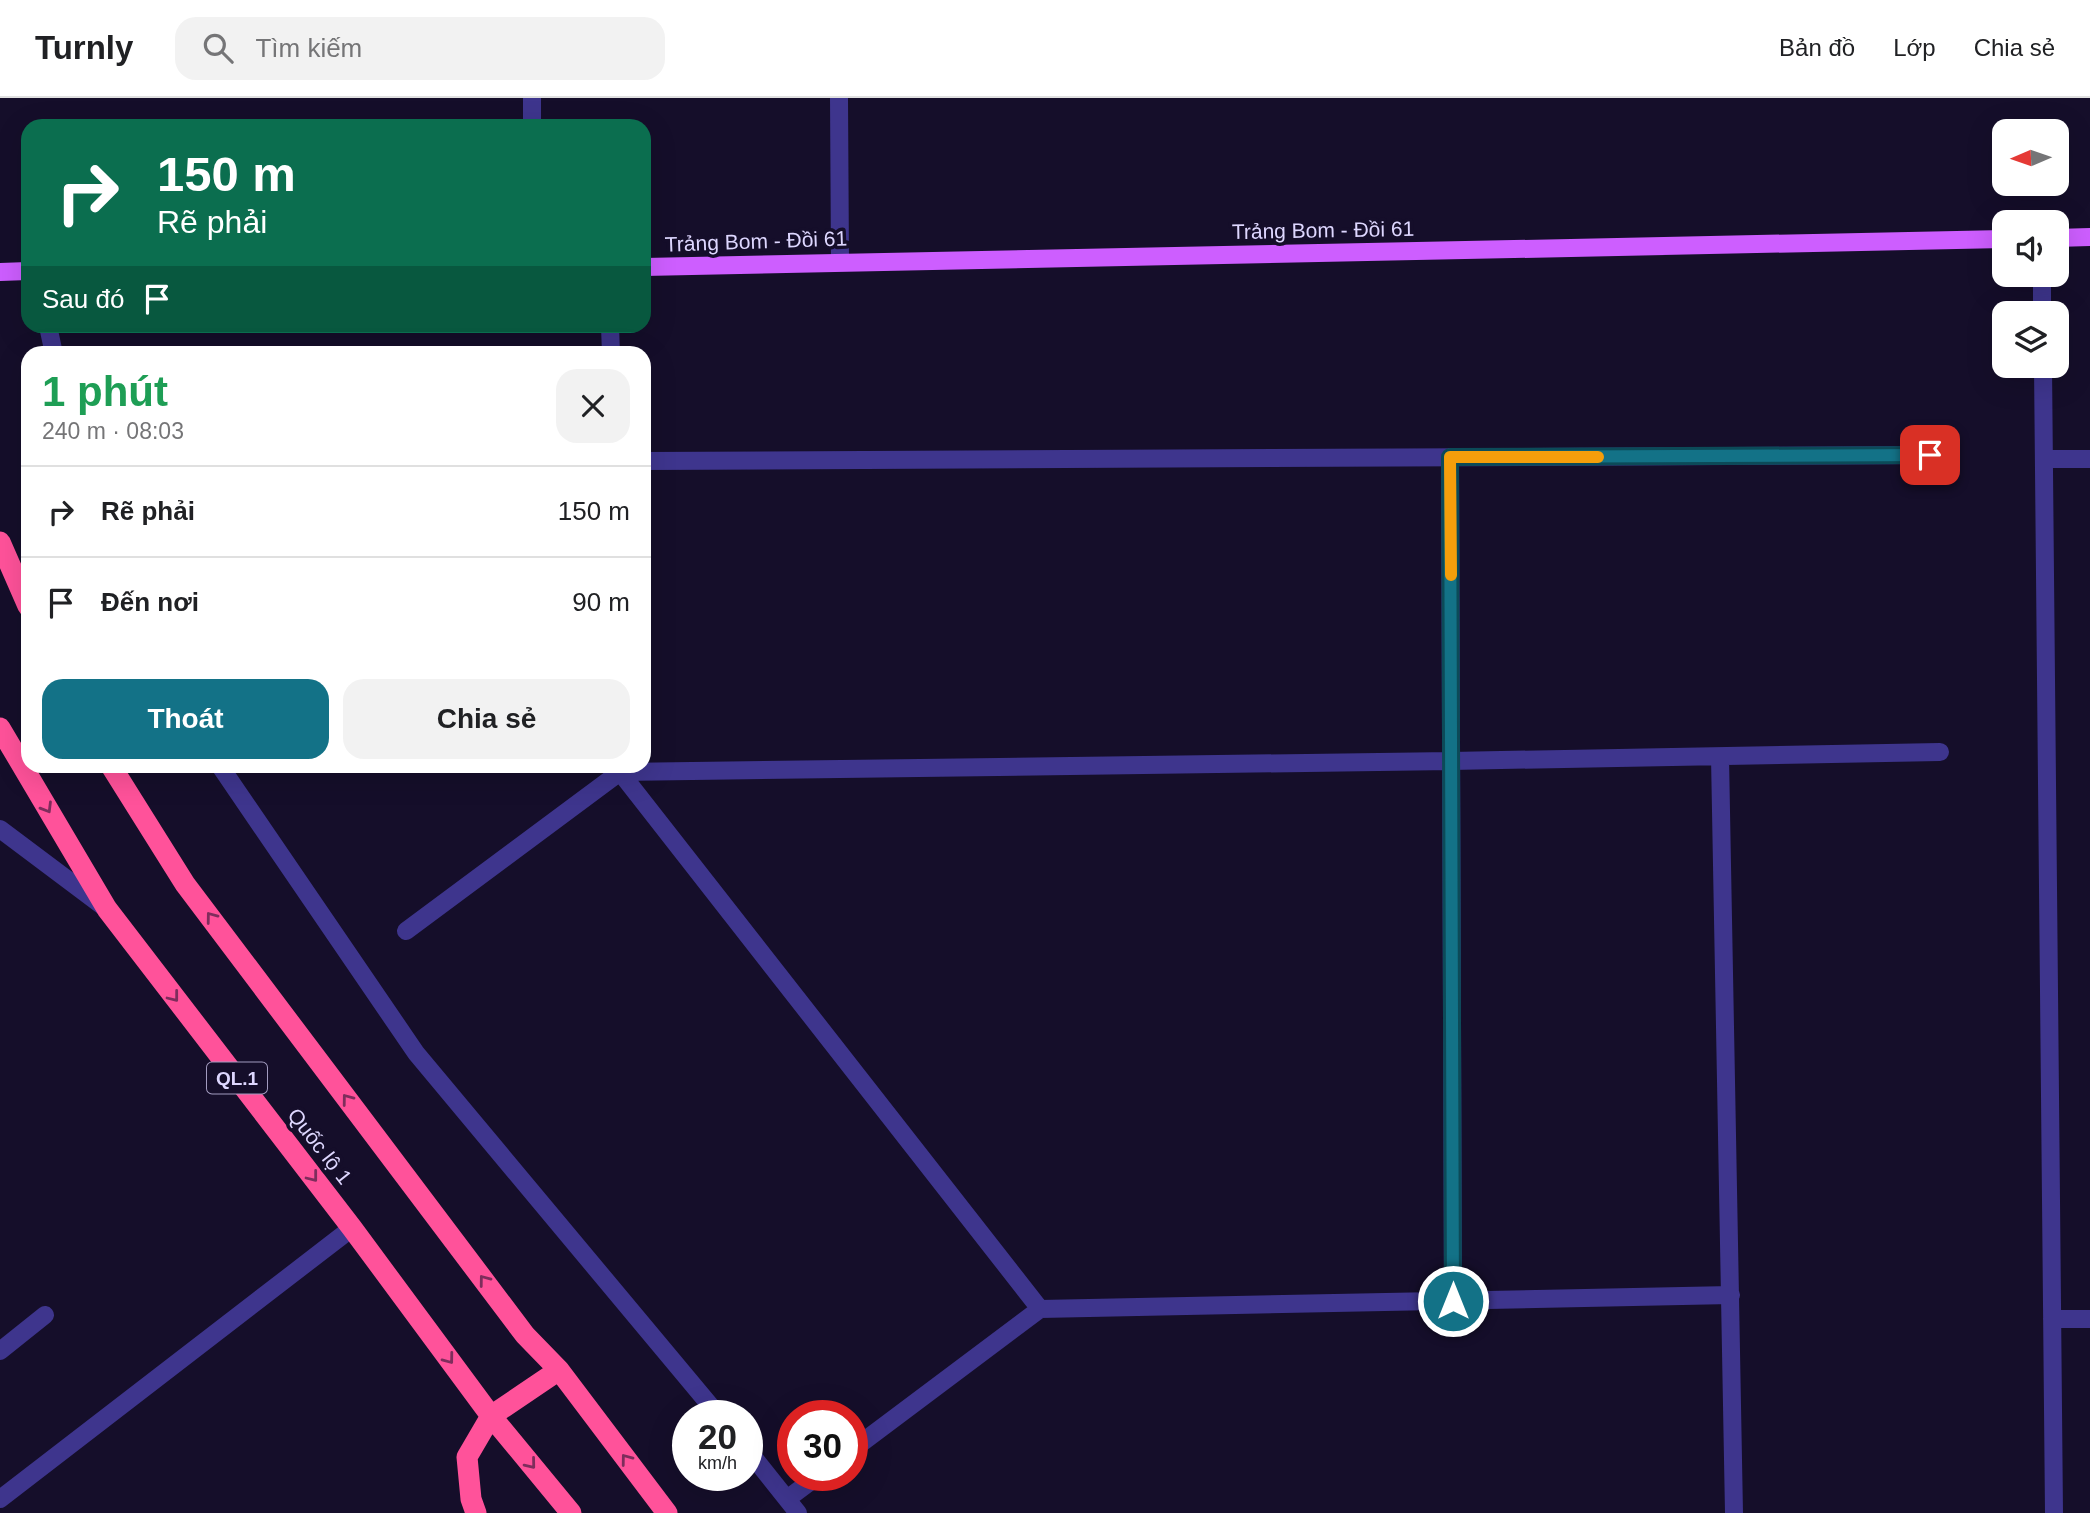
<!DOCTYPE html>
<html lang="vi">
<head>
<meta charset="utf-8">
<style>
  body { margin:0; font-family:Arial,sans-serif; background:#f2f2f2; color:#202124; height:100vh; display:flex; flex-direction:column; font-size:26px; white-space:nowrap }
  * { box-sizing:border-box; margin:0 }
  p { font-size:23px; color:#757577 }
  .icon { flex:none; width:38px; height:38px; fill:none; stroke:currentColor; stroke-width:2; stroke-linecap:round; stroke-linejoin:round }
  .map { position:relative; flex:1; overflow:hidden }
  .details { position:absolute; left:21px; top:248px; width:630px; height:427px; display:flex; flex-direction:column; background:#fff; border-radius:21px; box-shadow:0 7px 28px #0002 }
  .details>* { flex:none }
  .guide { position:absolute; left:21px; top:21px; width:630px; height:214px; border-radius:21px; box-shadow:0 7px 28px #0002; background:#0b6e4f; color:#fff; overflow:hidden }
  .needle { width:46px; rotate:268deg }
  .buttons { position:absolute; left:1992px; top:21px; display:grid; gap:14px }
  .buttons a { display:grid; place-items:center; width:77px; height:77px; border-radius:14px; background:#fff; box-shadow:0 7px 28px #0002; font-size:35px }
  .speed { position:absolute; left:672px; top:1302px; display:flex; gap:14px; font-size:35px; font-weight:700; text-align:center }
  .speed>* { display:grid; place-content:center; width:91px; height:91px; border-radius:50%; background:#fff; box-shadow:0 7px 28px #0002; line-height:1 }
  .speed small { font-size:18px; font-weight:400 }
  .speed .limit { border:10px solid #d22; background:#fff; color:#111 }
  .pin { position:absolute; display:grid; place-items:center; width:60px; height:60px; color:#fff; margin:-30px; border-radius:14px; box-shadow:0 4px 10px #0006 }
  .me { position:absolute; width:77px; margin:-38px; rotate:0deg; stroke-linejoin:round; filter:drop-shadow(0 0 5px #0008) }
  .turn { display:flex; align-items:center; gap:24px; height:147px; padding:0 21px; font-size:32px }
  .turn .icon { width:91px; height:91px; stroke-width:2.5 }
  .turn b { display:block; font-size:49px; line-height:60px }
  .then { display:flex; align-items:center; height:66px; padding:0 21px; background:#0003; gap:14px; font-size:26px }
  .round { display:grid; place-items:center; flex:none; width:74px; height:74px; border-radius:21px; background:#f2f2f2 }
  .summary { display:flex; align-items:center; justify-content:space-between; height:119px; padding:0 21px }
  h1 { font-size:42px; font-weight:700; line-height:52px; color:#1e9e55 }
  .cta { display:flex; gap:14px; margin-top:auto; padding:14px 21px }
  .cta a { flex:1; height:80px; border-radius:21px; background:#137287; color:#fff; font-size:28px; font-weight:700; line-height:80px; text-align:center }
  .cta a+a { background:#f2f2f2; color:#202124 }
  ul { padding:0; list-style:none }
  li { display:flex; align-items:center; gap:21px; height:91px; padding:0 21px; border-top:2px solid #e0e0e0 }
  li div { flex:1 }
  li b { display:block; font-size:26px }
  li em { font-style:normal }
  header { display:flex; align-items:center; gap:42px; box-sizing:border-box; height:98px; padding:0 35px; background:#fff; border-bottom:2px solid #e0e0e0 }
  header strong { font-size:33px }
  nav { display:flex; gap:38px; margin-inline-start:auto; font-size:24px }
  .search { width:490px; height:63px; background:#f2f2f2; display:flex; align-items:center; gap:18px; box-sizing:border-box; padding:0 24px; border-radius:21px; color:#757577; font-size:26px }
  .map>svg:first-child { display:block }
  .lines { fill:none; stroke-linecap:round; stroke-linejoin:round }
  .minor { stroke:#3e358d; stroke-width:18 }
  .major { stroke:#cd5eff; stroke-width:18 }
  .highway { stroke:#ff529a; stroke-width:21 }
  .oneway { stroke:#7e2d5c }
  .route-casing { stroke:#0c4a58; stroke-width:18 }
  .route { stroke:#137287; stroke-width:12 }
  .slow { stroke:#f59e0b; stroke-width:12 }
  .labels { text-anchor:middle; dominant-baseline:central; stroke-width:7; stroke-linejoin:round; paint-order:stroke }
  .shield { fill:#150e2a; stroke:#a29bbf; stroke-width:2 }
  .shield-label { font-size:19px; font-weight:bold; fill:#ded7ff }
  .street-label { font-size:21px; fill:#ded7ff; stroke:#150e2a }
</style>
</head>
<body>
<header>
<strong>Turnly</strong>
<div class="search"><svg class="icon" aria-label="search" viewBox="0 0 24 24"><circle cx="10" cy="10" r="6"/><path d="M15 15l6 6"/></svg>Tìm kiếm</div>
<nav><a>Bản đồ</a><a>Lớp</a><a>Chia sẻ</a></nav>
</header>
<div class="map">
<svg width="2090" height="1415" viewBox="0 0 2090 1415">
  <rect width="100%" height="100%" fill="#150e2a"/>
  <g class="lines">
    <path class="minor" d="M532 0V28
      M839 0 840 164
      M2042 177V215
      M48 228 54 256
      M610 228 611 256
      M2043 268 2054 1415
      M1450 359 1453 1203
      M2044 361H2090
      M644 363 1930 357
      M1720 659 1734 1415
      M220 668 416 955 719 1318
      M620 674 1451 663 1940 654
      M620 674 1040 1211
      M0 731 104 809
      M406 833 620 674V668
      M2052 1221H2090
      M0 1253 45 1217
      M747 1351 798 1415
      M852 1352 1040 1211 1731 1197
      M0 1401 352 1130
      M787 1401 819 1377"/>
    <path class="major" d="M2056 140 2090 139
      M644 169 2004 141
      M0 174 28 173"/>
    <path class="highway" d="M0 444 28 508
      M0 630 107 811 352 1130 491 1318 571 1415
      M111 668 185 786 525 1237 559 1272 667 1415
      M476 1415 471 1401 467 1359 491 1318 559 1272"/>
  </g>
  <defs><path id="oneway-chevron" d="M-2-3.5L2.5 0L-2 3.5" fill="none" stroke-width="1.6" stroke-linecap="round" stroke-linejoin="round" transform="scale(1.75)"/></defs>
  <g class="oneway">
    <use href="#oneway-chevron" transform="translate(47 710) rotate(59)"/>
    <use href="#oneway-chevron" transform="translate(211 819) rotate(-127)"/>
    <use href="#oneway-chevron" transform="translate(174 899) rotate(52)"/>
    <use href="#oneway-chevron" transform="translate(347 1001) rotate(-127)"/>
    <use href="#oneway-chevron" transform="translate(313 1079) rotate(52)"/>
    <use href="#oneway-chevron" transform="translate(484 1182) rotate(-127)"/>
    <use href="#oneway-chevron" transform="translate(449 1261) rotate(53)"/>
    <use href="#oneway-chevron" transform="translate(626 1361) rotate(-127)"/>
    <use href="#oneway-chevron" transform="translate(531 1366) rotate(51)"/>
  </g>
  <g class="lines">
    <defs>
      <path id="route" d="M1453 1203 1450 359 1930 357"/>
    </defs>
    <use href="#route" class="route-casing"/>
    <use href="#route" class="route"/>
    <path class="slow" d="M1451 477 1450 359H1598"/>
  </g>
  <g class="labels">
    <rect class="shield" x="207" y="964.5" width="60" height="31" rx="5"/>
    <g class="shield-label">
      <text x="237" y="980">QL.1</text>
    </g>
    <g class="street-label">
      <text transform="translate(1323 132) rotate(-1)">Trảng Bom - Đồi 61</text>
      <text transform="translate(756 143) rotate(-2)">Trảng Bom - Đồi 61</text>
      <text transform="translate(320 1048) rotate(52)">Quốc lộ 1</text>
    </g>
  </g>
</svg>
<div class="buttons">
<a><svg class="needle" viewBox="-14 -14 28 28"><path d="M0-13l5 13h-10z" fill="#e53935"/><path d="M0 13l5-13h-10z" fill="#757577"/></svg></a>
<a><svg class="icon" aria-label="sound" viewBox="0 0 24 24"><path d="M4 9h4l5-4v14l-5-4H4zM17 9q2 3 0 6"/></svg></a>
<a><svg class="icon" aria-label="layers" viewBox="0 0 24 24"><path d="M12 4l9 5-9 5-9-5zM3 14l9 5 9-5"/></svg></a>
</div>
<div class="speed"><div>20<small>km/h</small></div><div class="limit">30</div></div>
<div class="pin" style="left:1930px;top:357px;background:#d93025"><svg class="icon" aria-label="arrive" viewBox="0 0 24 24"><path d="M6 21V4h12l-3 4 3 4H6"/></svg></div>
<svg class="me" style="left:1453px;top:1203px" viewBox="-20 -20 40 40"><circle r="17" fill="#137287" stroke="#fff" stroke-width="3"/><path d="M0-11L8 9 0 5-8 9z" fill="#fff"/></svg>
<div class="guide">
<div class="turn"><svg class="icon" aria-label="right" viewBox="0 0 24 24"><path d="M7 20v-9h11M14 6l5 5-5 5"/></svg><div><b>150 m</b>Rẽ phải</div></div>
<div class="then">Sau đó<svg class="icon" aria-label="arrive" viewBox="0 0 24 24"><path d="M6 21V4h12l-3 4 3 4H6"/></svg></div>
</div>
<section class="details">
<div class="summary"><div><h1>1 phút</h1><p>240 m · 08:03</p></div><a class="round"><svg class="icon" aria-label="close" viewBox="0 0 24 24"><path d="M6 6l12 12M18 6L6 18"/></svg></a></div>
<ul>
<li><svg class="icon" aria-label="right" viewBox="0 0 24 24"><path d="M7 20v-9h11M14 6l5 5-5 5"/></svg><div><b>Rẽ phải</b></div><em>150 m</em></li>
<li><svg class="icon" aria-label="arrive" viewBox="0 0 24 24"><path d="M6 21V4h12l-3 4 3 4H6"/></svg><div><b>Đến nơi</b></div><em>90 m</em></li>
</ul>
<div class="cta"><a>Thoát</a><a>Chia sẻ</a></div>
</section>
</div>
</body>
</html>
